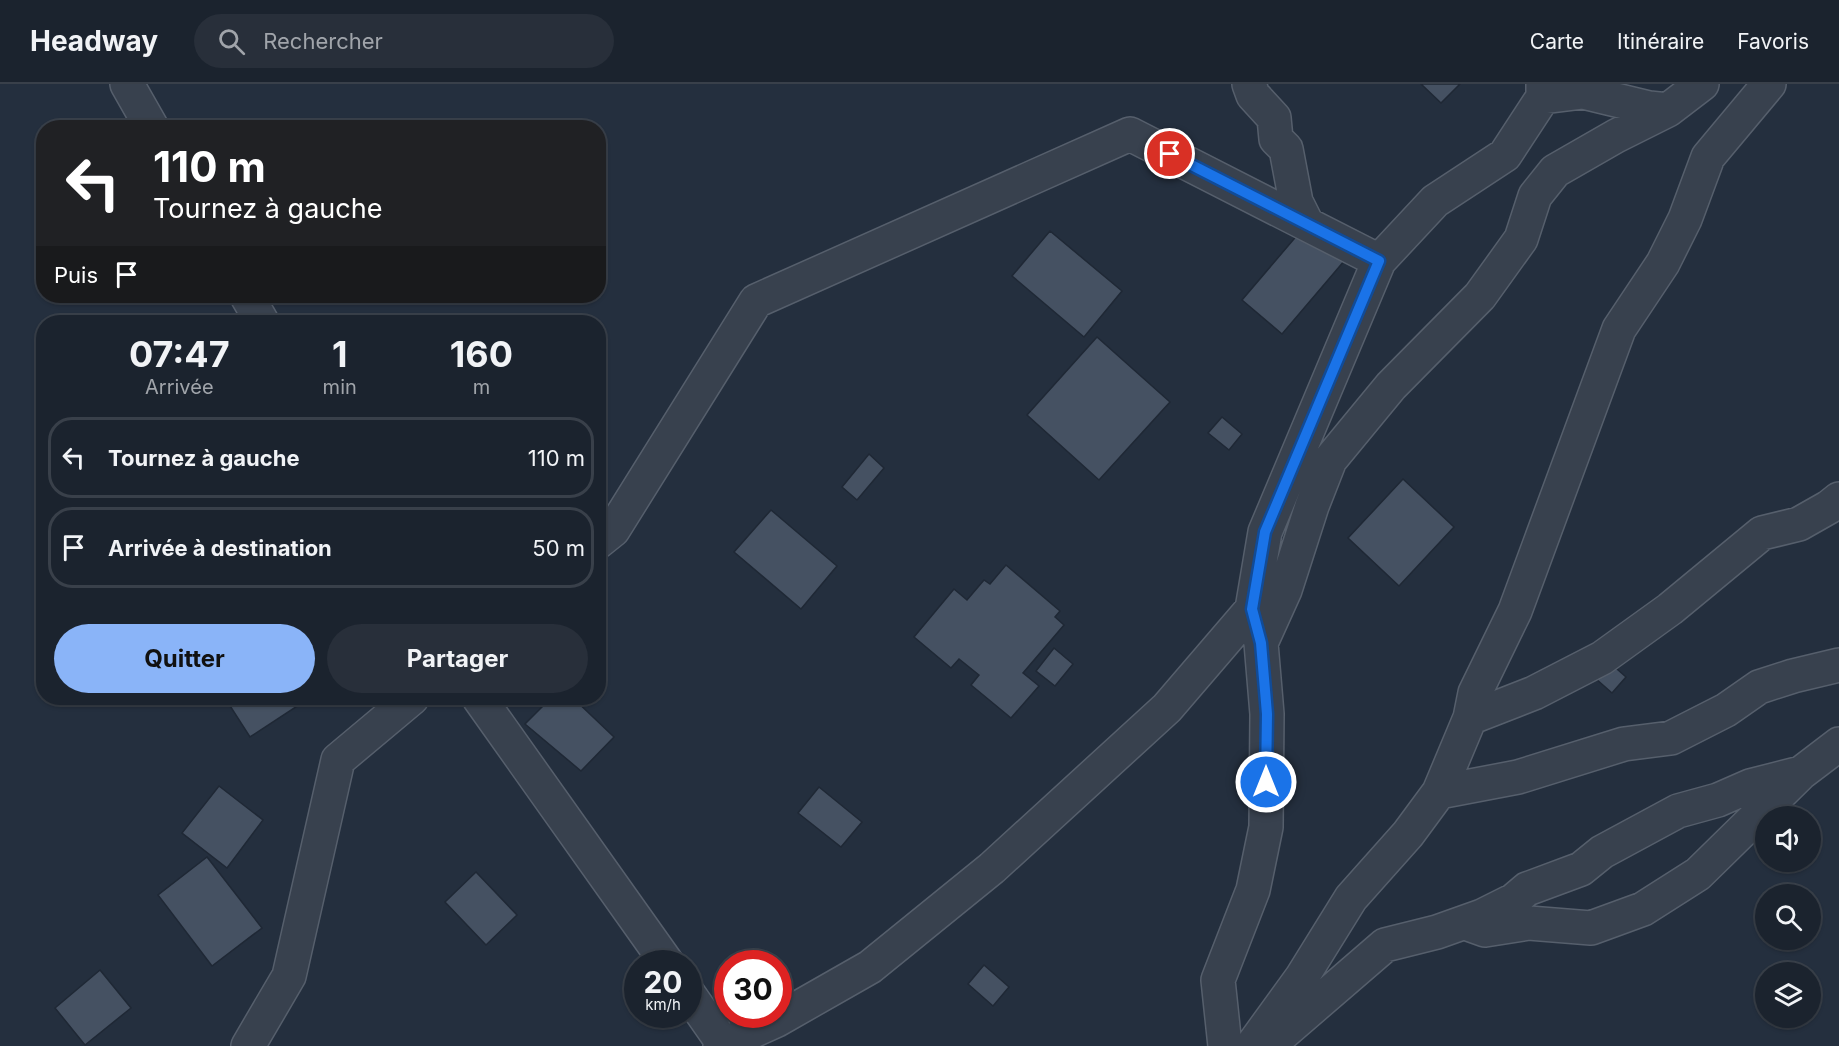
<!DOCTYPE html>
<html lang="fr">
<head>
<meta charset="utf-8">
<style>
  body { margin:0; font-family:Inter,sans-serif; background:#282f3a; color:#f1f3f6; height:100vh; display:flex; flex-direction:column; font-size:22px; white-space:nowrap }
  * { box-sizing:border-box; margin:0 }
  p { font-size:20px; color:#a0a4aa }
  .icon { flex:none; width:33px; height:33px; fill:none; stroke:currentColor; stroke-width:2; stroke-linecap:round; stroke-linejoin:round }
  .map { position:relative; flex:1; overflow:hidden }
  .sheet { position:absolute; left:36px; top:231px; width:570px; height:390px; display:flex; flex-direction:column; background:#1b232e; border-radius:24px; box-shadow:0 2px 4px #0004,0 0 0 2px #39404a }
  .sheet>* { flex:none }
  .banner { position:absolute; left:36px; top:36px; width:570px; height:183px; border-radius:24px; box-shadow:0 2px 4px #0004,0 0 0 2px #39404a; background:#202124; color:#fff; overflow:hidden }
  .fabs { position:absolute; left:1755px; top:722px; display:grid; gap:12px }
  .fabs a { display:grid; place-items:center; width:66px; height:66px; border-radius:50%; background:#1b232e; box-shadow:0 2px 4px #0004,0 0 0 2px #39404a; font-size:30px }
  .speed { position:absolute; left:624px; top:866px; display:flex; gap:12px; font-size:30px; font-weight:700; text-align:center }
  .speed>* { display:grid; place-content:center; width:78px; height:78px; border-radius:50%; background:#1b232e; box-shadow:0 2px 4px #0004,0 0 0 2px #39404a; line-height:1 }
  .speed small { font-size:15px; font-weight:400 }
  .speed .limit { border:9px solid #d22; background:#fff; color:#111 }
  .pin { position:absolute; display:grid; place-items:center; width:51px; height:51px; color:#fff; margin:-26px; border:3px solid #fff; border-radius:50%; box-shadow:0 2px 6px #0007 }
  .me { position:absolute; width:66px; margin:-33px; rotate:0deg; stroke-linejoin:round; filter:drop-shadow(0 0 4px #0008) }
  .turn { display:flex; align-items:center; gap:21px; height:126px; padding:0 18px; font-size:27px }
  .turn .icon { width:78px; height:78px; stroke-width:2.5 }
  .turn b { display:block; font-size:42px; line-height:51px }
  .then { display:flex; align-items:center; height:57px; padding:0 18px; background:#0003; gap:12px; font-size:22px }
  .eta { display:flex; justify-content:space-evenly; align-items:center; height:102px; text-align:center }
  .eta b { font-size:36px; font-weight:700; line-height:42px }
  .primary-button { display:flex; gap:12px; margin-top:auto; padding:12px 18px }
  .primary-button a { flex:1; height:69px; border-radius:36px; background:#8ab4f8; color:#111; font-size:24px; font-weight:700; line-height:69px; text-align:center }
  .primary-button a+a { background:#282f3a; color:#f1f3f6 }
  ul { padding:0; list-style:none }
  li { display:flex; align-items:center; gap:18px; height:81px; margin:0 12px 9px; padding:0 6px; border:3px solid #39404a; border-radius:24px }
  li div { flex:1 }
  li b { display:block; font-size:22px }
  li em { font-style:normal }
  header { display:flex; align-items:center; gap:36px; box-sizing:border-box; height:84px; padding:0 30px; background:#1b232e; border-bottom:2px solid #39404a }
  header strong { font-size:28px }
  nav { display:flex; gap:33px; margin-inline-start:auto; font-size:21px }
  .search { width:420px; height:54px; background:#282f3a; display:flex; align-items:center; gap:15px; box-sizing:border-box; padding:0 21px; border-radius:33px; color:#a0a4aa; font-size:22px }
  .map>svg:first-child { display:block }
  .building { fill:#455162; stroke:#1f2835; stroke-width:1.5 }
  .lines { fill:none; stroke-linecap:round; stroke-linejoin:round }
  .minor-casing { stroke:#565f6c; stroke-width:36 }
  .minor { stroke:#38414e; stroke-width:33 }
  .route-casing { stroke:#114b97; stroke-width:15 }
  .route { stroke:#1a73e8; stroke-width:10 }
</style>
</head>
<body>
<header>
<strong>Headway</strong>
<div class="search"><svg class="icon" aria-label="search" viewBox="0 0 24 24"><circle cx="10" cy="10" r="6"/><path d="M15 15l6 6"/></svg>Rechercher</div>
<nav><a>Carte</a><a>Itinéraire</a><a>Favoris</a></nav>
</header>
<div class="map">
<svg width="1839" height="962" viewBox="0 0 1839 962">
  <rect width="100%" height="100%" fill="#242f3e"/>
  <path class="building" d="M1421 0H1460L1441 19Z
    M1305 142 1345 176 1282 250 1242 216Z
    M1050 147 1122 207 1084 253 1012 192Z
    M1097 253 1170 318 1099 396 1027 331Z
    M1222 333 1242 350 1229 366 1208 349Z
    M869 370 884 384 857 416 842 403Z
    M1403 395 1454 443 1399 502 1348 454Z
    M771 426 837 482 801 525 734 468Z
    M1006 481 1060 527 1055 533 1064 541 1023 589 1039 602 1011 634 971 601 979 591 959 575 951 584 914 553 954 505 967 516 984 496 990 500Z
    M1054 564 1073 580 1055 602 1036 587Z
    M1609 578 1626 593 1612 609 1595 594Z
    M225 614H303L305 617 250 653Z
    M551 614H573L614 653 581 687 525 640Z
    M219 702 263 736 227 784 182 749Z
    M819 703 862 738 841 763 798 729Z
    M207 773 262 844 212 882 158 811Z
    M476 788 517 831 486 861 445 818Z
    M984 881 1009 903 993 922 968 900Z
    M100 886 131 924 85 961 55 924Z"/>
  <g class="lines">
    <defs>
      <path id="minor" d="M127 0 152 44
        M1249 0 1253 11 1274 34 1276 55 1286 65 1296 118 1307 140
        M1543 13 1583 8 1649 24 1668 26 1702 0
        M247 212 262 238
        M598 458 613 446 756 217 1130 50 1379 177
        M1261 559 1285 506 1312 422 1330 376 1391 302 1480 212 1521 155 1535 112 1555 87 1616 52 1668 26
        M479 614 667 879
        M1470 634 1534 609 1602 574 1670 525 1762 449 1799 440 1829 423 1839 415
        M1439 708 1518 693 1624 660 1671 654 1726 626 1759 603 1793 592 1839 581
        M1471 841 1485 846 1529 839 1591 844 1643 825 1698 790 1801 689 1839 660
        M688 909 725 962
        M248 962 289 892 338 676 412 614
        M720 962 777 936 870 883 992 784 1167 624 1252 525
        M1225 962 1218 896 1253 806 1266 743 1267 630 1261 559 1252 525 1265 448 1379 177 1435 117 1505 71 1543 13V0
        M1252 962 1302 893 1351 814 1408 750 1439 708 1470 634 1475 609 1515 527 1619 245 1663 179 1685 135 1708 73 1769 0
        M1268 962 1385 861 1437 848 1482 832 1514 816 1527 805 1581 785 1602 768 1678 727 1718 716 1750 702 1801 689"/>
    </defs>
    <use href="#minor" class="minor-casing"/>
    <use href="#minor" class="minor"/>
  </g>
  <g class="lines">
    <defs>
      <path id="route" d="M1170 70 1379 177 1265 448 1252 525 1261 559 1267 630 1266 698"/>
    </defs>
    <use href="#route" class="route-casing"/>
    <use href="#route" class="route"/>
  </g>
</svg>
<div class="fabs">
<a><svg class="icon" aria-label="sound" viewBox="0 0 24 24"><path d="M4 9h4l5-4v14l-5-4H4zM17 9q2 3 0 6"/></svg></a>
<a><svg class="icon" aria-label="search" viewBox="0 0 24 24"><circle cx="10" cy="10" r="6"/><path d="M15 15l6 6"/></svg></a>
<a><svg class="icon" aria-label="layers" viewBox="0 0 24 24"><path d="M12 4l9 5-9 5-9-5zM3 14l9 5 9-5"/></svg></a>
</div>
<div class="speed"><div>20<small>km/h</small></div><div class="limit">30</div></div>
<div class="pin" style="left:1170px;top:70px;background:#d93025"><svg class="icon" aria-label="arrive" viewBox="0 0 24 24"><path d="M6 21V4h12l-3 4 3 4H6"/></svg></div>
<svg class="me" style="left:1266px;top:698px" viewBox="-20 -20 40 40"><circle r="17" fill="#1a73e8" stroke="#fff" stroke-width="3"/><path d="M0-11L8 9 0 5-8 9z" fill="#fff"/></svg>
<div class="banner">
<div class="turn"><svg class="icon" aria-label="left" viewBox="0 0 24 24"><path d="M17 20v-9H6M10 6l-5 5 5 5"/></svg><div><b>110 m</b>Tournez à gauche</div></div>
<div class="then">Puis<svg class="icon" aria-label="arrive" viewBox="0 0 24 24"><path d="M6 21V4h12l-3 4 3 4H6"/></svg></div>
</div>
<section class="sheet">
<div class="eta">
<div><b>07:47</b><p>Arrivée</p></div>
<div><b>1</b><p>min</p></div>
<div><b>160</b><p>m</p></div>
</div>
<ul>
<li><svg class="icon" aria-label="left" viewBox="0 0 24 24"><path d="M17 20v-9H6M10 6l-5 5 5 5"/></svg><div><b>Tournez à gauche</b></div><em>110 m</em></li>
<li><svg class="icon" aria-label="arrive" viewBox="0 0 24 24"><path d="M6 21V4h12l-3 4 3 4H6"/></svg><div><b>Arrivée à destination</b></div><em>50 m</em></li>
</ul>
<div class="primary-button"><a>Quitter</a><a>Partager</a></div>
</section>
</div>
</body>
</html>
